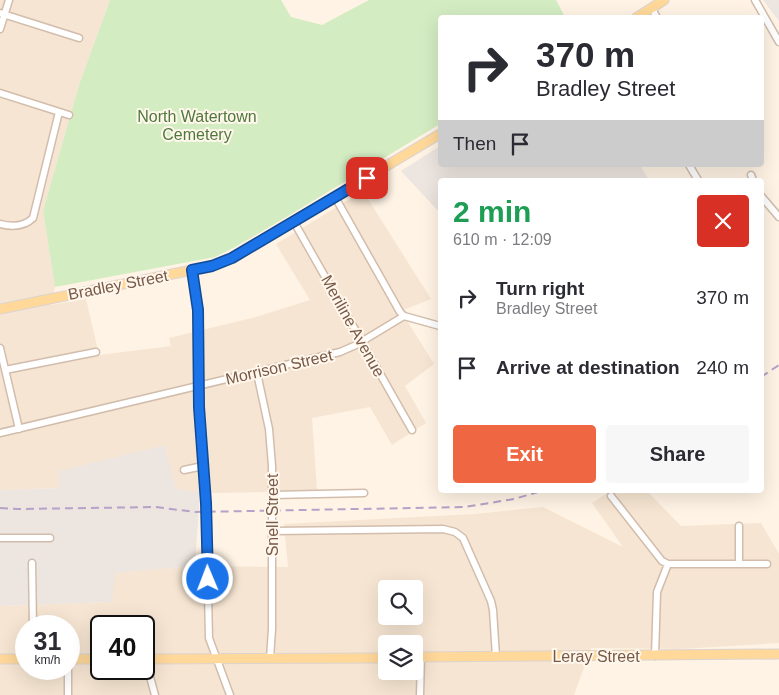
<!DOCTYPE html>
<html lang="en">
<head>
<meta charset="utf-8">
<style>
  body { margin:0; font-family:Arial,sans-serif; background:#f7f7f7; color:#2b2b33; height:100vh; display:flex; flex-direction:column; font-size:19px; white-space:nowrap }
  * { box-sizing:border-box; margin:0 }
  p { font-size:16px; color:#7c7c81 }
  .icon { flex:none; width:28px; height:28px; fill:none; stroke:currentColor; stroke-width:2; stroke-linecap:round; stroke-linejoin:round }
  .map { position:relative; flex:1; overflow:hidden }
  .details { position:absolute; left:438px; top:178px; width:326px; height:315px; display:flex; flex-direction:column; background:#fff; border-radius:5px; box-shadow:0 5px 20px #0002 }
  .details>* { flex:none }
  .top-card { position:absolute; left:438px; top:15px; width:326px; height:152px; border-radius:5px; box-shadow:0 5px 20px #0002; background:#fff; color:#2b2b33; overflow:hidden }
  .buttons { position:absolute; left:378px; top:580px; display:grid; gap:10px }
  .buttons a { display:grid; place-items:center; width:45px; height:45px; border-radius:5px; background:#fff; box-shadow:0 5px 20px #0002; font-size:25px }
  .speed { position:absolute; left:15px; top:615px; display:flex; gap:10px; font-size:25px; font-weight:700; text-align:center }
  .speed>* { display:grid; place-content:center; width:65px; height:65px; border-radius:50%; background:#fff; box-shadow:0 5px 20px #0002; line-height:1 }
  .speed small { font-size:12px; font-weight:400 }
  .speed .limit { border:2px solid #111; border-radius:8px; background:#fff; color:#111 }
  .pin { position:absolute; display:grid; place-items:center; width:42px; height:42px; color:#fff; margin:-21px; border-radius:10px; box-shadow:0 2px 8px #0006 }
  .me { position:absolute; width:55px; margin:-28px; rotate:359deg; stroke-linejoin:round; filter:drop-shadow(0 0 4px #0008) }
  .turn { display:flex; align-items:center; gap:18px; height:105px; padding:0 15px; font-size:22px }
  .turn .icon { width:65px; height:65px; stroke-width:2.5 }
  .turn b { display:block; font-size:35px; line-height:42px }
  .then { display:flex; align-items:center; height:48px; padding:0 15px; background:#0003; gap:10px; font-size:19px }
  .round { display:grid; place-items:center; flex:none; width:52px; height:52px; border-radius:5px; background:#f7f7f7 }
  .summary { display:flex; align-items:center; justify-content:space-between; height:85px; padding:0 15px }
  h1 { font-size:30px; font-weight:700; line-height:38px; color:#1e9e55 }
  .action { display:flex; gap:10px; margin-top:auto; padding:10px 15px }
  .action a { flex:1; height:58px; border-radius:5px; background:#ef6742; color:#fff; font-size:20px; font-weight:700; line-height:58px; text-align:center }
  .action a+a { background:#f7f7f7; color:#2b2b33 }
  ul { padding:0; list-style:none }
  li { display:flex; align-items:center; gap:15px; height:70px; padding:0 15px }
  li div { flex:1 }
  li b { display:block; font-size:19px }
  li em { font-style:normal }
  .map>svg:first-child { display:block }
  .residential { fill:#f6e5d2; fill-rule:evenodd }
  .industrial { fill:#ede5df }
  .green { fill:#d3ecc2 }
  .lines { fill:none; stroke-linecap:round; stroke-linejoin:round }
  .minor-casing { stroke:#d2bdac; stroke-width:9 }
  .major-casing { stroke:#dcd4cf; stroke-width:11 }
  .minor { stroke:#fff; stroke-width:6 }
  .major { stroke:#ffd89a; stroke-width:9 }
  .rail { stroke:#b6a2c8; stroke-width:2; stroke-dasharray:8 5; stroke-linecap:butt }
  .route-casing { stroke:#114b97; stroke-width:12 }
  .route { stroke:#1a73e8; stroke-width:9 }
  .labels { text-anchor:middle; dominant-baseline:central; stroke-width:4; stroke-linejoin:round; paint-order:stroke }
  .park-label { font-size:16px; fill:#4f793c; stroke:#fff7ec }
  .street-label { font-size:16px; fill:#785948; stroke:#fff7ec }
</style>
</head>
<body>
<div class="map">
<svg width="779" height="695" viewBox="0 0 779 695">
  <rect width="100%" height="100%" fill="#fef3e4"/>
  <path class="residential" d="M0 0H110L79 85 43 211 55 287 50 305 86 299 99 355 171 346 169 338 256 317 310 300 276 244 363 191 431 299 401 311 434 364 405 386 426 423 392 445 370 407 312 418 317 491 213 493 176 490 165 445 59 488 0 490Z
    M612 490H646L681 526 761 523 779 554V643L681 649 591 648 574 695H0V606L112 602 114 573 195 566 288 567 284 524 475 514 543 507 623 547 592 503ZM386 589H414V616H386ZM26 626H69V669H26ZM101 626H144V669H101ZM386 644H414V671H386Z"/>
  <path class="industrial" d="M763 0H779V21Z
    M440 146V165H640L649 180H440V213L401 171Z
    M165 445 176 489 200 492 195 566 115 573 112 602 0 606V490L59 488V471Z"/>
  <path class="green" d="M110 0H281L291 17 322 25 369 0H556L565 17 440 18V124L288 216 235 247 215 257 55 287 43 211 79 85Z"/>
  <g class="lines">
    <defs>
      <path id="minor" d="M755 0 779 42
        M652 8 657 18
        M0 13 79 38
        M0 29 9 0
        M0 93 69 115
        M689 165 698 180
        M751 175 753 180
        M761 196 779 217
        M335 197 400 312 404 316
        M294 222 412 430
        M0 224C12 227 24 227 33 218L59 112
        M192 270 199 310V407L206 503 209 638 230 695
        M404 316 440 326
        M0 348 19 429
        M5 370 96 352
        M257 373 269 429 272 466V629L270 658
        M0 433 340 352 356 345 404 316
        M184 470 203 466
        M272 495 364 493
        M611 496 662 561 668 564H767
        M273 531 443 529 455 532 463 538 491 601 493 610 496 657
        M0 538H50
        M32 563 33 626
        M739 564V526
        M655 656 657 592 668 564
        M145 659 155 695
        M68 669V695
        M420 695 421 657"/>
      <path id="major" d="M636 18 664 0
        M0 309 192 270 212 265 232 258 440 134
        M414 657 779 654
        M0 659H26
        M69 659H101
        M144 659 386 658"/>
    </defs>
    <use href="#minor" class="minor-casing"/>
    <use href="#major" class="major-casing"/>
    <use href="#minor" class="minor"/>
    <use href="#major" class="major"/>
    <path class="rail" d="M761 377 779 365
      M0 508 18 509 156 507 195 512 465 507 514 499 545 490"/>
  </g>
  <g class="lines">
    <defs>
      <path id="route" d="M208 579 206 503 199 407 198 310 192 270 212 266 232 258 367 178"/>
    </defs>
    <use href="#route" class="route-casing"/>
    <use href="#route" class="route"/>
  </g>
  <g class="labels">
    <g class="park-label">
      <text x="197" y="116">North Watertown<tspan x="197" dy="18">Cemetery</tspan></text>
    </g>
    <g class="street-label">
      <text transform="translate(118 285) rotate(-11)">Bradley Street</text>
      <text transform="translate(353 326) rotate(61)">Meriline Avenue</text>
      <text transform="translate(279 367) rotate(-13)">Morrison Street</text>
      <text transform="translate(272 515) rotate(-90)">Snell Street</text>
      <text x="596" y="656">Leray Street</text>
    </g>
  </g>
</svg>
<div class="buttons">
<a><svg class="icon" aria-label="search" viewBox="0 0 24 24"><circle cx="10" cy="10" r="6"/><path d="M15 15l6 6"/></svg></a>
<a><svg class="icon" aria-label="layers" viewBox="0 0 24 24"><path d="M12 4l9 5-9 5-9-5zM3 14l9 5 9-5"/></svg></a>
</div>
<div class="speed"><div>31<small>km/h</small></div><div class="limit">40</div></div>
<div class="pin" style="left:367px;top:178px;background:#d93025"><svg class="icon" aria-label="arrive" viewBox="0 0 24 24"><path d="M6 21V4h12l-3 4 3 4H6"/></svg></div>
<svg class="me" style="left:208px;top:579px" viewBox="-20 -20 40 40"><circle r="17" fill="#1a73e8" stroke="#fff" stroke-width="3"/><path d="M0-11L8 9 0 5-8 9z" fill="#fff"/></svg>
<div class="top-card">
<div class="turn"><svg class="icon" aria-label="right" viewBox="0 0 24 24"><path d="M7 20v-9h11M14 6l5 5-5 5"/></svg><div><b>370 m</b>Bradley Street</div></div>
<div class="then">Then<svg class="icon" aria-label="arrive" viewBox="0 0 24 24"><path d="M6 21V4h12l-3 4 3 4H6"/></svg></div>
</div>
<section class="details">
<div class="summary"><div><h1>2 min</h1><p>610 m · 12:09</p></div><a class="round" style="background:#d93025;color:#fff"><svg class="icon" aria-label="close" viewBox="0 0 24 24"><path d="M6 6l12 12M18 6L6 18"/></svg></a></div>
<ul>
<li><svg class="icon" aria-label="right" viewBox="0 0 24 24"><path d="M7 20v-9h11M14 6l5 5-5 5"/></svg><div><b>Turn right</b><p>Bradley Street</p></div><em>370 m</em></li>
<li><svg class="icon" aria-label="arrive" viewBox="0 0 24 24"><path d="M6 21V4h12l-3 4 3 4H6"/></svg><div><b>Arrive at destination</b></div><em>240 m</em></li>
</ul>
<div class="action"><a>Exit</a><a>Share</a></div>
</section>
</div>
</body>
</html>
